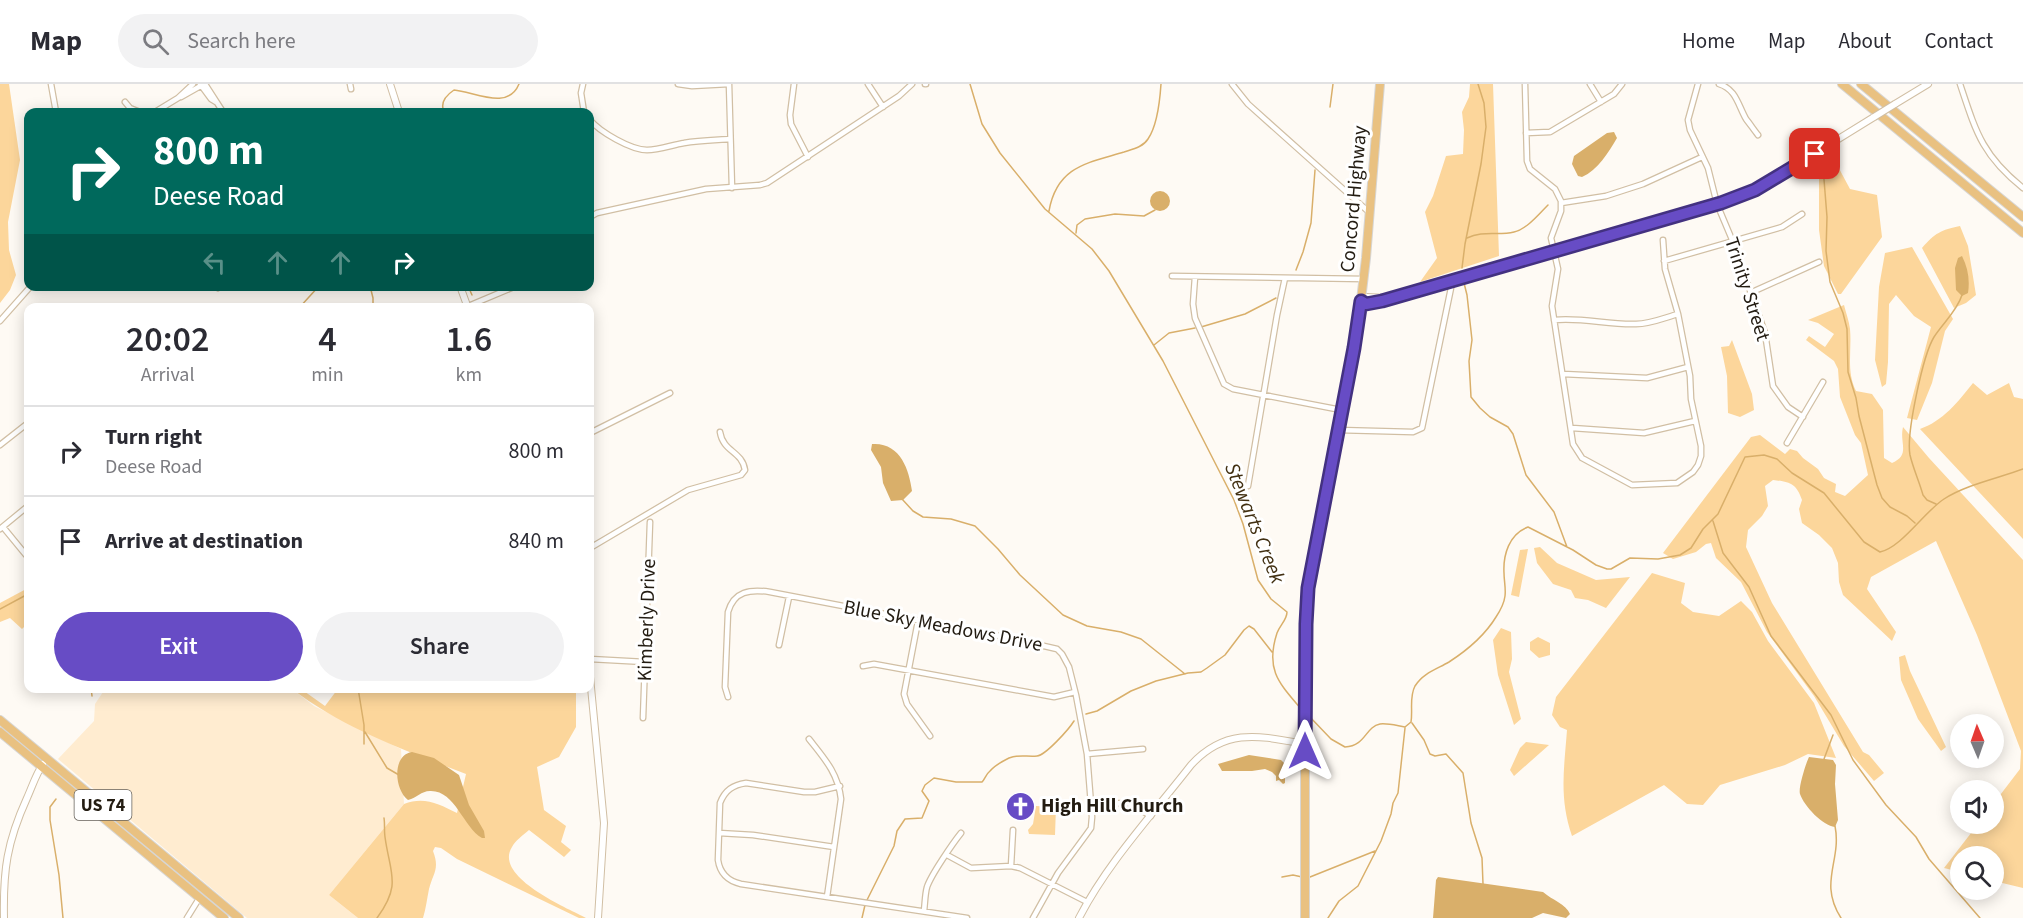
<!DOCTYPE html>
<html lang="en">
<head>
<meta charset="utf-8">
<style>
  body { margin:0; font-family:"Source Sans 3",sans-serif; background:#f2f2f3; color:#2b2b33; height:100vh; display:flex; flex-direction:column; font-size:22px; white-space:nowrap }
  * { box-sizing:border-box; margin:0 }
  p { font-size:20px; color:#7c7c81 }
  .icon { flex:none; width:33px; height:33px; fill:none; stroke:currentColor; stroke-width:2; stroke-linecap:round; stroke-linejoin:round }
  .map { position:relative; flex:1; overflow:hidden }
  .details { position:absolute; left:24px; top:219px; width:570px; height:390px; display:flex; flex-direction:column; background:#fff; border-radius:12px; box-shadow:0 3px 15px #0003 }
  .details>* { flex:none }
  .guide { position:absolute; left:24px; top:24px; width:570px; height:183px; border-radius:12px; box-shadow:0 3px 15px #0003; background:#00695c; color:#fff; overflow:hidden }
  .needle { width:39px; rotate:358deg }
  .buttons { position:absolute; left:1950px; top:630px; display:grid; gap:12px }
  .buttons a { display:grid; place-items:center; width:54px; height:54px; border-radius:50%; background:#fff; box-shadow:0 3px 15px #0003; font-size:30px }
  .pin { position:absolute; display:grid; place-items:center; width:51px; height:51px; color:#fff; margin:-26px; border-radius:12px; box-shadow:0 3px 9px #0006 }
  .me { position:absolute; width:66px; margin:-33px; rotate:0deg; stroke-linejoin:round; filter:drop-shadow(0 0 4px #0008) }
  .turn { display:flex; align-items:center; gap:21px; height:126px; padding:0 30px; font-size:27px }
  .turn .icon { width:78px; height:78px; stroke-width:2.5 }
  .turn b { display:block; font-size:42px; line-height:51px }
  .lanes { display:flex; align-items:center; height:57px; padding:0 30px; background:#0003; justify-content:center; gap:30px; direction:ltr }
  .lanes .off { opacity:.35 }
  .eta { display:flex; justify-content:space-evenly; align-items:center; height:102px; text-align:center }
  .eta b { font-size:36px; font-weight:600; line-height:42px }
  .action { display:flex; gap:12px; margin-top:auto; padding:12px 30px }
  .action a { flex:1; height:69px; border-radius:36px; background:#674cc5; color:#fff; font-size:24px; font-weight:600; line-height:69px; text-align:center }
  .action a+a { background:#f2f2f3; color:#2b2b33 }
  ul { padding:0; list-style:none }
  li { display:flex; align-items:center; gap:18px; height:90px; padding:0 30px; border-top:2px solid #e1e1e2 }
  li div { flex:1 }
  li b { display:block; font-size:22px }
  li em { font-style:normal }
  header { display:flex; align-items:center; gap:36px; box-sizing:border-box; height:84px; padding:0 30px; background:#fff; border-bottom:2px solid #e1e1e2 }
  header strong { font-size:28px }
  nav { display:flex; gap:33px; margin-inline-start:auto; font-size:21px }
  .search { width:420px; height:54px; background:#f2f2f3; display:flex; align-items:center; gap:15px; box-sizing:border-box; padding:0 21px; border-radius:33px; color:#7c7c81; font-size:22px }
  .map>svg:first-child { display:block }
  .built { fill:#ffecd0 }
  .green { fill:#fcd69b }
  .water { fill:#d9af6a }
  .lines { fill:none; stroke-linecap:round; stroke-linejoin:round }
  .stream { stroke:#d9af6a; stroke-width:1.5 }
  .street-casing { stroke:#d1bfa4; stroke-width:7 }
  .secondary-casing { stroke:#d1bfa4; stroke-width:8 }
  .highway-casing { stroke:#d7d6d4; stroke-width:10 }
  .street { stroke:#fff; stroke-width:4.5 }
  .secondary { stroke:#fff; stroke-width:6 }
  .highway { stroke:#e9c181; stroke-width:8 }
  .secondary-bridge-casing { stroke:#d1bfa4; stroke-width:8; stroke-linecap:butt }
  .secondary-bridge { stroke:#fff; stroke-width:6 }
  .route-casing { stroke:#433180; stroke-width:15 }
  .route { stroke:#674cc5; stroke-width:10 }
  .labels { text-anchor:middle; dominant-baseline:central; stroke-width:6; stroke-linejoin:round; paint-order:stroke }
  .shield { fill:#fff; stroke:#656059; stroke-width:1.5 }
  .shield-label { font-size:18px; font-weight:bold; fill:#231c12 }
  .street-label { font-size:20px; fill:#231c12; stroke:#fff }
  .poi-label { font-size:20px; font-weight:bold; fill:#231c12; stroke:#fff; text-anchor:start }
  .water-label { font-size:21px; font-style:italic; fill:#423012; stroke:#fff }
</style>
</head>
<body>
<header>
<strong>Map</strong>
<div class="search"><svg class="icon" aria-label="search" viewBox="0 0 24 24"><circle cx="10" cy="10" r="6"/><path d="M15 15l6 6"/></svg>Search here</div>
<nav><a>Home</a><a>Map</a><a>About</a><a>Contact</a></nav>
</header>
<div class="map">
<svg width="2023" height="834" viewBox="0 0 2023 834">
  <rect width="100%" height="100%" fill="#fefaf4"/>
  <path class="built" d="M105 605H292L314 622 401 665 404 720 329 811 358 834H247L58 675 94 637 95 620Z"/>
  <path class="green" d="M0 0H9L20 76 8 138 9 166 16 191 10 206 0 219Z
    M1470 0H1493L1499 172 1420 198 1437 174 1425 128 1433 112 1446 72 1463 70 1464 46 1462 28 1469 13Z
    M1835 77 1850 105 1877 111 1882 153 1841 210H1838L1824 182 1819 146V82Z
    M1960 142 1968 162 1976 211 1966 219 1954 224 1922 164C1935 149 1941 146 1960 142Z
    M1912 163 1953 235 1945 247 1932 299 1917 336 1907 334 1931 243 1914 232 1896 211 1889 220 1888 278 1886 300 1882 303 1875 276 1879 203 1885 169Z
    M1844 221C1846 229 1849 237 1850 245 1852 267 1846 287 1856 307L1872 310 1883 326 1884 374 1892 379C1911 371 1899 359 1903 343L1929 374 2023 476V804L1994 797V772H1960V788L1944 784 1978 740H1994V719L2020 685 2021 667 1977 551 1936 457 1871 493 1867 505 1896 548 1892 557 1843 511 1839 498 1838 479 1832 464 1819 451 1802 439 1799 425 1802 416C1796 399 1790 398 1773 396L1765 402 1768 422 1762 432 1748 446 1746 463 1772 519 1863 668 1869 671 1884 689 1874 697 1844 662 1814 612 1767 548 1741 498 1716 474 1711 459 1706 460 1696 468 1673 475 1663 469 1751 353 1760 351 1785 370 1790 365 1797 367 1803 374 1818 385 1824 394 1836 400 1835 408 1845 412 1868 391 1861 359 1855 351 1840 313 1838 285 1834 277 1806 256 1809 252 1825 263 1834 250 1818 239 1808 236Z
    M1732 256 1752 310 1754 326 1740 333 1728 329 1727 292 1721 263 1729 262Z
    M1973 299 1987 311 2009 299 2014 313 2023 315V455L1920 345C1943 337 1958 318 1973 299Z
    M1540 463 1557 479 1596 496 1630 493 1606 524 1588 516 1575 514 1571 506 1553 500 1537 479 1534 464Z
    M1528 465 1519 513 1511 511 1520 466Z
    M1652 489 1685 499 1681 519 1693 528 1719 532 1741 517 1752 528 1768 557 1814 619 1836 674 1808 670 1785 681 1720 701 1703 721 1687 720 1664 701 1572 752C1559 714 1564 686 1567 646L1560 643 1552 631 1556 613Z
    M28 504V539L22 545 10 534 0 538V519Z
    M1501 544 1511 548 1512 575 1509 588 1521 635 1514 641 1498 591 1493 556Z
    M1538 553 1550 559V571L1539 574 1530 566V558Z
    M1905 571 1910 587 1946 663 1941 667 1918 635 1901 596 1899 573Z
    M292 605H301L325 622 337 606 348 605H576V643L559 673 537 683 544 726 566 742 561 758 571 766 564 773 529 746C523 751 515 757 512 763 493 793 567 824 586 834H579L457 775 441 764 435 763 433 767C440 785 433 789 429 805 427 815 426 824 423 834H358L329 811 404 720C424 712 439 720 457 729L466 690C406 667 343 644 292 605Z
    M1526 658 1549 661 1514 692 1510 686 1520 664Z
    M1036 722 1056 723 1055 751 1029 750 1028 746 1033 740Z"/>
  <path class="water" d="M1614 48 1617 54C1608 69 1598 86 1582 93L1578 92 1572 80 1574 72 1607 49Z
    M1150 117a10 10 0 1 1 20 0a10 10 0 1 1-20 0Z
    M1962 172C1968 184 1970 196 1968 209L1962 212 1956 206 1955 184 1958 174Z
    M872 360C900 358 909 385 912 407L903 416 891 417 883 399 881 383 871 366Z
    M412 668 434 674 459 691 469 721 484 747 485 754H482C463 743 455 706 430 707 421 707 417 714 408 716 394 705 392 671 412 668Z
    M1249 671 1281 676 1285 680V699L1283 700 1279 696 1276 697V692L1272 688 1265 685 1252 687H1222L1218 680Z
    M1809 673 1833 676 1836 681 1835 700 1838 736 1835 743C1823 742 1804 722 1800 710 1798 704 1806 679 1809 673Z
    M1438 793 1543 808C1552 816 1566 820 1570 830L1566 834 1543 829 1532 834H1433L1436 796Z"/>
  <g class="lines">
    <path class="stream" d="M970 0 982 40 1000 69 1045 125 1092 165 1109 187 1163 277 1234 416 1243 440 1258 496 1271 515 1287 528C1287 536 1280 541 1277 549 1265 586 1279 599 1302 626
      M1330 23 1333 0
      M444 28C440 19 445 12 454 6 475 8 508 27 519 0
      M1823 83 1827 133 1826 167 1830 198 1843 229 1847 245 1848 288 1856 314 1859 332 1877 401 1882 414 1890 423 1907 432 1915 439
      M1049 127C1057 82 1088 79 1124 68 1133 65 1143 63 1148 55 1157 42 1160 15 1161 0
      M1076 149 1077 141 1085 135 1115 130 1144 132 1155 126
      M1467 154C1483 146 1498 152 1514 148 1527 145 1539 130 1548 121
      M1462 184 1465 160 1481 80 1486 43 1484 19 1478 0
      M1296 186 1303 168 1311 139 1315 86
      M1464 199 1467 211 1472 256 1469 277 1471 313 1480 324 1490 333 1508 343 1513 350 1526 391 1554 428 1567 463
      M370 202 373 214V224
      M468 202 472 211
      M299 224 319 202
      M1201 243 1245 230 1276 214
      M1154 261 1169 249 1195 244
      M902 415 913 427 923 433 951 435 975 442 998 465 1020 491 1063 531 1087 542 1121 548 1141 555 1185 590
      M1936 420 1927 416 1923 411C1919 397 1913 384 1910 371 1906 350 1923 271 1934 253 1943 239 1957 227 1962 211
      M1713 437 1723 469 1749 503 1771 552 1831 631 1853 676 1886 721 1916 753 1929 775 1980 834
      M0 525 28 510
      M91 604 92 612
      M358 604 364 641V660
      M1086 630 1097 627 1131 607 1156 597 1188 589 1201 588 1207 584 1225 571 1244 546 1249 542 1254 545 1272 568
      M1308 631 1331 655 1345 663C1366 662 1365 643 1380 640 1388 639 1398 642 1405 643L1411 638C1413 626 1409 613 1415 602 1423 589 1437 585 1449 578 1466 567 1485 551 1496 533 1500 527 1504 520 1505 512 1506 504 1504 497 1504 489 1503 471 1509 450 1528 443L1573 466 1596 481 1607 485H1611L1630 474 1658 475 1680 471 1691 464 1703 445 1718 430 1745 373 1764 371 1777 375 1792 389 1824 409 1864 458 1880 468C1902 463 1923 429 1944 415 1965 401 1999 394 2023 385
      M1412 639 1424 656 1430 670 1435 672 1446 670 1463 689 1471 739 1482 774 1483 800
      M365 648 387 684 399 691
      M1824 675 1833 651
      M56 715 50 723V736L59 791 63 834
      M1835 742C1842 777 1818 798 1841 834
      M1282 793 1293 791 1302 793
      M1310 793 1375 767
      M867 816 894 762 897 747 905 735 922 734 929 717 922 707 925 701 934 694 956 698H982C985 695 986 690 990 687 995 681 1003 677 1009 674 1019 670 1027 673 1037 672 1046 671 1069 645 1074 637
      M377 834C402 800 390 790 385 753 384 747 385 740 384 734
      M862 834 865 821
      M1328 834 1339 817 1358 802 1381 757 1391 730 1393 719 1398 709 1405 644"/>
    <defs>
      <path id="street" d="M51 0 56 28
        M200 0 211 15 216 18
        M205 0 223 28
        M350 0 351 5
        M583 0 581 9 584 28
        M678 0 692 2 729 0
        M729 0 732 104
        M794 0 790 31 791 40 808 73
        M868 0 883 23
        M925 0H926
        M1232 0 1248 20 1370 129
        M1525 0 1527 77 1530 85 1555 105 1561 117V127L1551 154 1558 185 1552 222 1573 360 1582 374 1632 401 1677 399 1693 388 1698 381 1701 372V362L1691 315 1690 292 1678 230 1665 185 1663 156
        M1590 0 1601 18
        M1698 0 1688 36 1690 46 1708 84 1717 120 1733 158 1765 249 1773 302 1788 323 1803 333
        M1719 0C1736 5 1738 21 1746 35 1750 40 1754 46 1758 51
        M1960 0C1976 48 1982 71 2023 104
        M181 13 204 0
        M125 18 130 24 140 28
        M155 28 178 14 193 0
        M590 36C600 48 631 66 647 66 659 66 672 61 684 59 699 56 715 56 730 55
        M1526 49 1550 48 1614 10 1622 0
        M1561 119 1606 112 1643 100 1702 73
        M590 133 597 129 706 105 760 101 767 99 899 12 912 0
        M1664 177 1782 143 1802 130
        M1172 192 1364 195
        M1195 193 1193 220 1195 234 1224 300 1233 305 1341 326
        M218 204 219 202
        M1750 209 1819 178
        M466 223 516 202
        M1554 236C1582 233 1608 241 1636 240 1650 240 1664 234 1678 230
        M0 237 31 202
        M1563 290 1647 294 1688 283
        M1572 344 1644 349 1695 337
        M1338 346 1413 348 1422 344 1451 204V197
        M590 349 670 309
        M1787 359 1823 298
        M0 361 28 339
        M1248 402 1277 231 1285 194
        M3 443 26 471
        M0 445 28 422
        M590 464 688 406 741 391 745 386C742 367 723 368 720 348
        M918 537 904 610 907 620 930 652
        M779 561 789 513
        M590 575 645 578
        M863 582 874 580 1054 613 1075 608
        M728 613 725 603 728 528C734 507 750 505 770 508L1005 553 1057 565 1062 570 1069 583 1076 611 1087 670 1092 733 1091 744 1086 751 1058 789 1033 834
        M643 634 650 438
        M809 655C824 674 838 689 841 715L827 813
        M1087 670 1143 665
        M840 702 815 708H804L746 699C733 701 725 706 720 719L718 776C720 790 728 797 741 800L967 834
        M1091 720 1128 719 1151 732
        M719 749 753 751 834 763
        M947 771 971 784 1011 782 1020 784 1087 818
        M1011 782 1013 746
        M924 827C925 819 925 810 927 803 931 791 953 759 961 749
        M187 834 200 813"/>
      <path id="secondary" d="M390 0 399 28
        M1895 20 1928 0
        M460 202 468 224
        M1361 217 1367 220 1382 217 1735 115 1764 101 1874 33
        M1361 217 1367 213 1387 214
        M590 593 604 739 598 834
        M4 834C3 786 7 758 27 714 32 703 36 690 43 680
        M1079 834C1108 778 1153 730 1191 681 1226 643 1260 652 1305 660"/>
      <path id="highway" d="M1842 0 2023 149
        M1861 0 2023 133
        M0 636 239 834
        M0 648 224 834
        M1305 834V576L1308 504 1358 241 1366 174 1380 0"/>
    </defs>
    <use href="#street" class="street-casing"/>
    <use href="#secondary" class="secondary-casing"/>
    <use href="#highway" class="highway-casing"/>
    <use href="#street" class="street"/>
    <use href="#secondary" class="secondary"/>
    <use href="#highway" class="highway"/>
    <defs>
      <path id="secondary-bridge" d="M1874 33 1895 20"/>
    </defs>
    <use href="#secondary-bridge" class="secondary-bridge-casing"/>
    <use href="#secondary-bridge" class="secondary-bridge"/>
  </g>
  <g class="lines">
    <defs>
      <path id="route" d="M1305 667 1306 540 1308 504 1354 264 1361 217 1366 220 1382 217 1721 119 1755 106 1815 70"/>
    </defs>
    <use href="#route" class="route-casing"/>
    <use href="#route" class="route"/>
  </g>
  <defs>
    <symbol id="church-disc" viewBox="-11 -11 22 22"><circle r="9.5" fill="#674cc5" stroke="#fff"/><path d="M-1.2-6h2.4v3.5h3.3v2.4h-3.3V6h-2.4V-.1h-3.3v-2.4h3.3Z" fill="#fff"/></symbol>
  </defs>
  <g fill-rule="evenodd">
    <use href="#church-disc" x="1004" y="706" width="33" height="33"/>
  </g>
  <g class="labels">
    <rect class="shield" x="74.5" y="706" width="57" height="30" rx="4.5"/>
    <g class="shield-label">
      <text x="103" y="721">US 74</text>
    </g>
    <g class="street-label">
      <text transform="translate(1354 115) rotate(-85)">Concord Highway</text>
      <text transform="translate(1747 205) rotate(72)">Trinity Street</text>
      <text transform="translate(647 536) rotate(-88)">Kimberly Drive</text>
      <text transform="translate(943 542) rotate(11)">Blue Sky Meadows Drive</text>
    </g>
    <g class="poi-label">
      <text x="1041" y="722">High Hill Church</text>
    </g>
    <g class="water-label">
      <text transform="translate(1255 439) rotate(68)">Stewarts Creek</text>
    </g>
  </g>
</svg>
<div class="buttons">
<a><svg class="needle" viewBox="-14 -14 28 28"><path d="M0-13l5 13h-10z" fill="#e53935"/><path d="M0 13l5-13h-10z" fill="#7c7c81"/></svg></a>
<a><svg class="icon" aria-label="sound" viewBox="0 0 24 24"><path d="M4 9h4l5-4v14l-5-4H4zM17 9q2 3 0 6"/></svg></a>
<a><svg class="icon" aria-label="search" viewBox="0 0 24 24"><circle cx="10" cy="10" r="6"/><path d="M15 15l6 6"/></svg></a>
</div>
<div class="pin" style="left:1815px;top:70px;background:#d93025"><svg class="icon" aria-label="arrive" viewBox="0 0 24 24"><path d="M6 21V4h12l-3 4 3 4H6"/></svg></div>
<svg class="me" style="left:1305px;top:667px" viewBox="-20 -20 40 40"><path d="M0-17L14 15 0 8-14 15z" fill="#674cc5" stroke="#fff" stroke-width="4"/></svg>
<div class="guide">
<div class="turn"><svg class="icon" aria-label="right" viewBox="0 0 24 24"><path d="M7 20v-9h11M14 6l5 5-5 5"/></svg><div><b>800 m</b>Deese Road</div></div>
<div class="lanes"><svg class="icon off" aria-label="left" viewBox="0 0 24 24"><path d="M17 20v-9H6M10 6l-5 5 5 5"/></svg><svg class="icon off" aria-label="ahead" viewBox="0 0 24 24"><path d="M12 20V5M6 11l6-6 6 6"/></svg><svg class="icon off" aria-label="ahead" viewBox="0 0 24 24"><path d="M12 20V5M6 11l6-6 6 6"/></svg><svg class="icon" aria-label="right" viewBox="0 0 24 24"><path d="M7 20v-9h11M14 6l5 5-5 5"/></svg></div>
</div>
<section class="details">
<div class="eta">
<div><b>20:02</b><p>Arrival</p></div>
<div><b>4</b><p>min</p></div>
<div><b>1.6</b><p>km</p></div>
</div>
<ul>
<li><svg class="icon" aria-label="right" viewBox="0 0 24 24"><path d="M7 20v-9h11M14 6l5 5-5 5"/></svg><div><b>Turn right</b><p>Deese Road</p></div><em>800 m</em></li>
<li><svg class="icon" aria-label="arrive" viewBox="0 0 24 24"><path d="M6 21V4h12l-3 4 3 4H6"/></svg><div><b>Arrive at destination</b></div><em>840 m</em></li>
</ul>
<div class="action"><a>Exit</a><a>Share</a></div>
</section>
</div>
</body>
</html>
